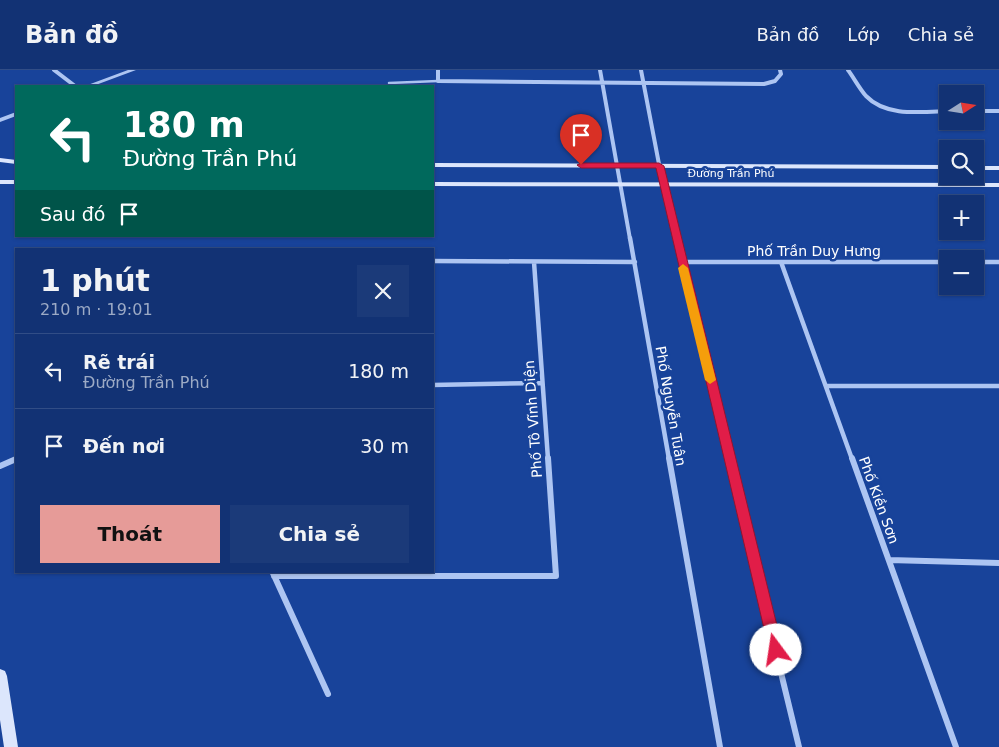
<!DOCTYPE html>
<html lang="vi">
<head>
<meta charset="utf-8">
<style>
  body { margin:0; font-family:"DejaVu Sans",sans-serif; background:#1b3a79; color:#f1f3f6; height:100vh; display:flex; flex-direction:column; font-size:19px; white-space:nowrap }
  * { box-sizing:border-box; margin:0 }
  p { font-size:16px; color:#9caac5 }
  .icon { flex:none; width:28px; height:28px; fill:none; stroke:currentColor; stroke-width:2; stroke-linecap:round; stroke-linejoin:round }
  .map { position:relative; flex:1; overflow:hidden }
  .details { position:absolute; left:15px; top:178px; width:419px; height:325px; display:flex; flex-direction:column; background:#123274; border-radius:0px; box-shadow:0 1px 4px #0004,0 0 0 1px #314d86 }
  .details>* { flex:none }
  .guide { position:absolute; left:15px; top:15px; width:419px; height:152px; border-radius:0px; box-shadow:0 1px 4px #0004,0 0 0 1px #314d86; background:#00695c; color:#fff; overflow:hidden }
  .needle { width:32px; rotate:78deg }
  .fabs { position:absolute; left:939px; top:15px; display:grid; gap:10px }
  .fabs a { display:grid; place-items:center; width:45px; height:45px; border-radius:0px; background:#123274; box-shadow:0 1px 4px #0004,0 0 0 1px #314d86; font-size:25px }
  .pin { position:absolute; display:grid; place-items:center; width:42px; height:42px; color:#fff; margin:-51px -21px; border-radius:50% 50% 50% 0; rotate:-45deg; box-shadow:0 0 5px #0007 }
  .pin .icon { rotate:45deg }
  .me { position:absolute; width:55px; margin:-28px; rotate:346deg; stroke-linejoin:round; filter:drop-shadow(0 0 4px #0008) }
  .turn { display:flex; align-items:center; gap:18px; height:105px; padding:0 25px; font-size:22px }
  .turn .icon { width:65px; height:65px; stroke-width:2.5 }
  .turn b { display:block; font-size:35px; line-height:42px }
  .then { display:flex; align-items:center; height:48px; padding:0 25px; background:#0003; gap:10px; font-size:19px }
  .round { display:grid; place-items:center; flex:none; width:52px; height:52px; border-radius:0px; background:#1b3a79 }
  .headline { display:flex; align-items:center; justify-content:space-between; height:85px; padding:0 25px }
  h1 { font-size:30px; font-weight:700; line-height:38px }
  .button { display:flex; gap:10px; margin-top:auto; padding:10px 25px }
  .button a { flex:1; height:58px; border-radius:0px; background:#e69b98; color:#111; font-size:20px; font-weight:700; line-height:58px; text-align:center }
  .button a+a { background:#1b3a79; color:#f1f3f6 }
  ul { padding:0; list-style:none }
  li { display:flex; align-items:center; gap:15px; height:75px; padding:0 25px; border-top:1px solid #314d86 }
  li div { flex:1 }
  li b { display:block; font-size:19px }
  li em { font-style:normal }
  header { display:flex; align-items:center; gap:30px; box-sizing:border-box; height:70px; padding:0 25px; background:#123274; border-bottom:1px solid #314d86 }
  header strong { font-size:24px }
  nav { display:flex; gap:28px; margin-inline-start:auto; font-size:18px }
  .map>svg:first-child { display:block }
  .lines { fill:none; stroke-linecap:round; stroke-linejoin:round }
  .service { stroke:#adc5f2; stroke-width:2.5 }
  .minor-far2 { stroke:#adc5f2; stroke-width:4 }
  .minor-far1 { stroke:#adc5f2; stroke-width:4.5 }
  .minor { stroke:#adc5f2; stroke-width:6 }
  .tertiary { fill:#adc5f2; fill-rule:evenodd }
  .secondary { fill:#dce6fc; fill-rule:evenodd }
  .route { fill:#e11d48; stroke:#92132f }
  .slow { fill:#f59e0b }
  .labels { text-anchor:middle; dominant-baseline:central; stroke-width:5; stroke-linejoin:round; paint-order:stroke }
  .far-street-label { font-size:11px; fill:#fff; stroke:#18439a }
  .street-label { font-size:14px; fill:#fff; stroke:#18439a }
</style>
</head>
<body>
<header>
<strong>Bản đồ</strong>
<nav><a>Bản đồ</a><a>Lớp</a><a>Chia sẻ</a></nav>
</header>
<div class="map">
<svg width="999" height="677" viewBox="0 0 999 677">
  <rect width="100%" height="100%" fill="#18439a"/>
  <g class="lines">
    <path class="service" d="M389 13 438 11"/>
    <path class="minor-far2" d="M54 0 75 16
      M438 0V11L764 14 775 11 781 4 780 0
      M600 0 630 169
      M641 0 663 115 676 169
      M848 0C854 8 859 18 866 26 886 47 921 42 948 41
      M975 41H999"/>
    <path class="minor-far1" d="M630 168 669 389
      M676 168 729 389
      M432 191 635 192
      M534 192 548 389
      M681 192H948
      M781 192 852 389
      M975 192H999
      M432 315 542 313
      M826 316H999"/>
    <path class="minor" d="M669 388 720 677
      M729 388 799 677
      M852 388 956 677
      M0 396 16 389
      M889 490 999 493
      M272 501 328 624
      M274 506H556L548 388"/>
    <path class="tertiary" d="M128 0H136L93 16H85Z
      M16 42V46L0 52V48Z"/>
    <path class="secondary" d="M0 88 16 90V94L0 92Z
      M432 93 948 95V99L432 97Z
      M975 96H999V100H975Z
      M0 110H16V114H0Z
      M432 112 999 113V117L432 116Z
      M0 599 5 601 7 606 18 677H4L0 650Z"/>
  </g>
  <path class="route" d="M659 93 664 96 783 580 781 585 776 587 771 585 769 580 656 98H581L577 95 581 93Z"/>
  <path class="slow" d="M683 194 688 198 716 310 710 314 705 310 678 198Z"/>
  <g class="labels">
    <g class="far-street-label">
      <text x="731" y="103">Đường Trần Phú</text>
    </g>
    <g class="street-label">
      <text x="814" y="181">Phố Trần Duy Hưng</text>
      <text transform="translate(671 336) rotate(80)">Phố Nguyễn Tuân</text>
      <text transform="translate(533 349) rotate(-94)">Phố Tô Vĩnh Diện</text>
      <text transform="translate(879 430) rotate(70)">Phố Kiền Sơn</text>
    </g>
  </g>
</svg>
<div class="fabs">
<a><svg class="needle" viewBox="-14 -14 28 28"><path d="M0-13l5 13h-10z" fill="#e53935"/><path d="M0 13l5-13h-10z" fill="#9caac5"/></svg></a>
<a><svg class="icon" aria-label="search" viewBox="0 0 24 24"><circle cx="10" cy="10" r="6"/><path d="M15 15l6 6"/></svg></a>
<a>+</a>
<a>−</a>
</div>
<div class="pin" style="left:581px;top:95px;background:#d93025"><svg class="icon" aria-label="arrive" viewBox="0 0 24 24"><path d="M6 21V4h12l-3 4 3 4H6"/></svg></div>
<svg class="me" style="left:776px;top:580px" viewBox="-20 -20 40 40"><circle r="19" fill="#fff"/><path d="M0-13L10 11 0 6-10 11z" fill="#e11d48"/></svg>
<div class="guide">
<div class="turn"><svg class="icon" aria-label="left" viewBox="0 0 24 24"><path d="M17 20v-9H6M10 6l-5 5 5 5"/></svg><div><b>180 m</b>Đường Trần Phú</div></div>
<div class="then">Sau đó<svg class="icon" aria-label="arrive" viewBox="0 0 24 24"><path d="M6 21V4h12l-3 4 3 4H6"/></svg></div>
</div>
<section class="details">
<div class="headline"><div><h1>1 phút</h1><p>210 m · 19:01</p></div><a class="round"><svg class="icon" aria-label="close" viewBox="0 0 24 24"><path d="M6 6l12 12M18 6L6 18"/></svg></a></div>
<ul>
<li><svg class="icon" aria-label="left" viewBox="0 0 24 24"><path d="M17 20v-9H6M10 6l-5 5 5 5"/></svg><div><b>Rẽ trái</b><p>Đường Trần Phú</p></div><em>180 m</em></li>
<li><svg class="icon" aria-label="arrive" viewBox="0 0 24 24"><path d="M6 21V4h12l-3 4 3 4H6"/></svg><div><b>Đến nơi</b></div><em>30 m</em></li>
</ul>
<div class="button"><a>Thoát</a><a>Chia sẻ</a></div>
</section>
</div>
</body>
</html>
